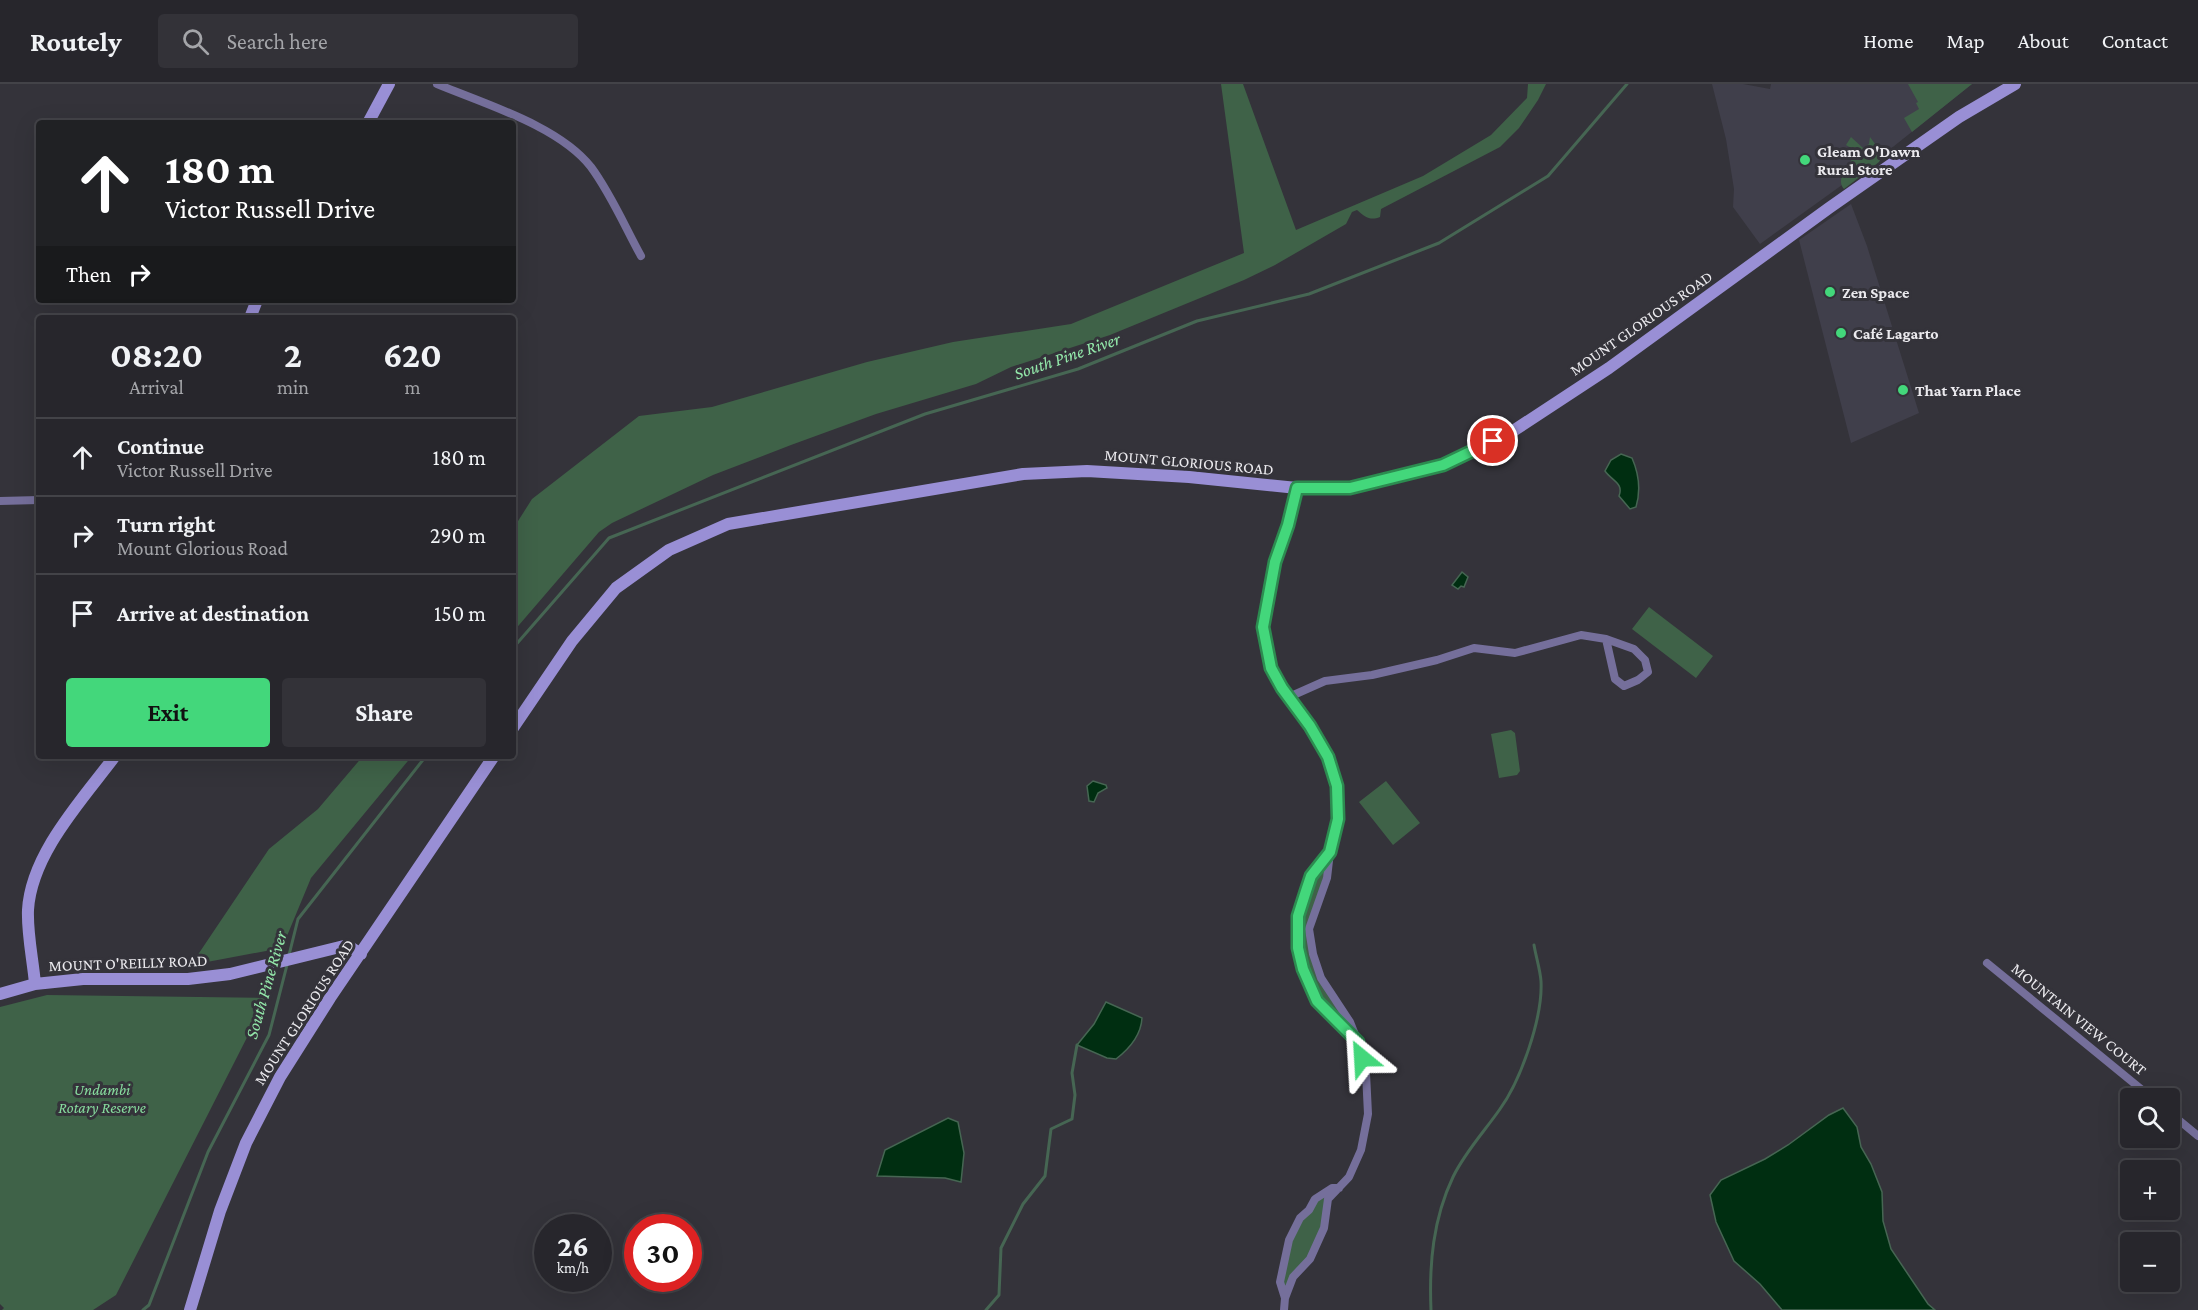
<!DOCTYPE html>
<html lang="en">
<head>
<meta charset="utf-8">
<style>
  body { margin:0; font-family:"Crimson Pro",serif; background:#333238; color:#f1f3f6; height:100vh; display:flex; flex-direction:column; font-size:22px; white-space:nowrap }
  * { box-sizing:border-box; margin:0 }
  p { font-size:20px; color:#a4a5a9 }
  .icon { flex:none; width:33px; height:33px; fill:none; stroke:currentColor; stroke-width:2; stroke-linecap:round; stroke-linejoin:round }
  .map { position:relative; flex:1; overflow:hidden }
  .side { position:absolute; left:36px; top:231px; width:480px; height:444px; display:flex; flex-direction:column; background:#27262c; border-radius:6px; box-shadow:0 6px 24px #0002,0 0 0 2px #434348 }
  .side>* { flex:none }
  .top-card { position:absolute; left:36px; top:36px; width:480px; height:183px; border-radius:6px; box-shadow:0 6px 24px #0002,0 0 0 2px #434348; background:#202124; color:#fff; overflow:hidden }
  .fabs { position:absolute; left:2120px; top:1004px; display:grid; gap:12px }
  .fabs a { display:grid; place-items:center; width:60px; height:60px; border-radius:6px; background:#27262c; box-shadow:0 6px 24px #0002,0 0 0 2px #434348; font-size:30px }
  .speed { position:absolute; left:534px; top:1130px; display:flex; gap:12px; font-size:30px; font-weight:700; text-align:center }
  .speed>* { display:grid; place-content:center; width:78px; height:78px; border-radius:50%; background:#27262c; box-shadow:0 6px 24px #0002,0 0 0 2px #434348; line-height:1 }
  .speed small { font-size:15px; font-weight:400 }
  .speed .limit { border:9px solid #d22; background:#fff; color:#111 }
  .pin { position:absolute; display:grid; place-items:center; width:51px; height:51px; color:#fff; margin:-26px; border:3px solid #fff; border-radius:50%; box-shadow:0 2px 6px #0007 }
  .me { position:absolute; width:66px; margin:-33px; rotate:333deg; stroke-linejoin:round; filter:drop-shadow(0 0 4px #0008) }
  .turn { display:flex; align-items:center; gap:21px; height:126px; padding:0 30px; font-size:27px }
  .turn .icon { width:78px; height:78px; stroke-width:2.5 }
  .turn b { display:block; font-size:42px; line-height:51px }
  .then { display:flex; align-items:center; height:57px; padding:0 30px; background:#0003; gap:12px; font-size:22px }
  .eta { display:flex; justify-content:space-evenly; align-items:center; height:102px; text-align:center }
  .eta b { font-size:36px; font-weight:700; line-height:42px }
  .action { display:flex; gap:12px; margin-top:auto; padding:12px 30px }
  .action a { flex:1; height:69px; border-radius:6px; background:#43d77b; color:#111; font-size:24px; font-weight:700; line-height:69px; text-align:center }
  .action a+a { background:#333238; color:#f1f3f6 }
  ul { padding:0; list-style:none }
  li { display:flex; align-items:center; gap:18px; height:78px; padding:0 30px; border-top:2px solid #434348 }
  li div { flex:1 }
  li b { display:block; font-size:22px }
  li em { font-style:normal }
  header { display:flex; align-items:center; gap:36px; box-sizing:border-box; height:84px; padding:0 30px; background:#27262c; border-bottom:2px solid #434348 }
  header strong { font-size:28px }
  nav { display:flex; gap:33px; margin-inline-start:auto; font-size:21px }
  .search { width:420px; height:54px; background:#333238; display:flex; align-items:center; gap:15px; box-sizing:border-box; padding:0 21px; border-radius:6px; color:#a4a5a9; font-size:22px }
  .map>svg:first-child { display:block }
  .built { fill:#403f4b }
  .green { fill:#3f6248 }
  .water { fill:#002e11; stroke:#466653; stroke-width:1.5 }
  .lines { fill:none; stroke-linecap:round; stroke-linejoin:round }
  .stream { stroke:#466653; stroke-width:3 }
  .street { stroke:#756f9b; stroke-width:8 }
  .secondary { stroke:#998fd5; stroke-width:12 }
  .route-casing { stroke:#2c8c50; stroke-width:15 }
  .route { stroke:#43d77b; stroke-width:10 }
  .poi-dot { fill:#43d77b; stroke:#34333a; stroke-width:2 }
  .labels { text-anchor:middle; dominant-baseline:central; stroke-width:6; stroke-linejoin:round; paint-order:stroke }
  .poi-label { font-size:16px; font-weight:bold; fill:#ebeaee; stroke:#34333a; text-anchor:start }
  .street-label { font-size:16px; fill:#ebeaee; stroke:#34333a }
  .park-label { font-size:16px; font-style:italic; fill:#87dc9e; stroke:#34333a }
  .water-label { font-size:18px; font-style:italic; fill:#93e8aa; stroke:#34333a }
</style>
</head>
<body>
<header>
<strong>Routely</strong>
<div class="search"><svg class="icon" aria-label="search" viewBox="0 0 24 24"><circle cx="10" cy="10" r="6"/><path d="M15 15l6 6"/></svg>Search here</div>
<nav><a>Home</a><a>Map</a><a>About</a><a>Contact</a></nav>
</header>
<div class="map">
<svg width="2198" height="1226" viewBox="0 0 2198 1226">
  <rect width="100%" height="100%" fill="#34333a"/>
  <path class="built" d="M1712 0H1743L1770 5 1771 0H1972L1874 78 1760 160 1733 123 1734 105 1726 55Z
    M1851 120 1867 162 1919 329 1851 359 1799 156Z"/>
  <path class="green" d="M1221 0H1243L1296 146 1423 92 1491 51 1527 14 1528 0H1546L1538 16 1519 44 1500 63 1381 125 1380 133C1370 137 1365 133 1357 126L1352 128 1346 140 1275 181 1244 196 1110 251 1011 283 976 300 876 330 791 361 713 391 612 439 599 448 513 548V445L532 415 639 332 712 323 867 278 953 258 1071 240 1244 169Z
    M1908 0H1972L1912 48 1904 34 1919 25 1916 19 1918 18Z
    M1851 53 1863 64 1869 60 1870 53 1878 64 1884 61 1886 65 1879 78 1844 105C1835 95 1848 82 1854 72L1851 64 1846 61Z
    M1649 523 1713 572 1696 594 1632 545Z
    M1511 646 1515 649 1520 687 1517 691 1499 694 1491 650Z
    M363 672H412L311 794 282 864 191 881 269 765 318 725Z
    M1386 697 1420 739 1393 761 1359 718Z
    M1330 768 1309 846 1313 870 1358 958 1321 922 1298 864 1306 807Z
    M47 911 267 914 116 1211 93 1226H2L4 1224 0 1220V923Z
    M1332 1104 1324 1144 1310 1175 1293 1193 1285 1214 1281 1187 1300 1134Z"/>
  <path class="water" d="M1621 370 1632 374C1639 390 1641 406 1636 423L1630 425 1619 412C1624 399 1612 397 1605 387L1611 376Z
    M1462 488 1468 493 1464 503 1461 502 1458 505 1452 501Z
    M1093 697 1106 701 1107 704 1098 709 1094 718 1089 717 1087 702Z
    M1106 918 1142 934C1141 952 1129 965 1116 975L1107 974 1077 961 1094 940Z
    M1843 1024 1857 1043 1861 1063 1871 1080 1882 1108 1883 1137 1891 1165 1928 1220 1935 1226H1782L1760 1200 1734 1177 1716 1138 1710 1111 1721 1096 1765 1075 1788 1061 1829 1031Z
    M948 1034 958 1038 964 1069 961 1098 945 1094 877 1092 885 1066Z"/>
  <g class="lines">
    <path class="stream" d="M513 564 609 454 925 330 1078 285 1197 237 1309 210 1439 159 1548 92 1627 0
      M289 871 298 835 426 672
      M143 1226 149 1221 208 1068 269 951 287 881
      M986 1226 999 1211 1001 1164 1023 1120 1045 1092 1051 1045 1072 1035 1075 1011 1072 989 1077 961
      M1431 1226C1429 1180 1433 1135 1453 1093 1465 1068 1484 1048 1500 1025 1521 996 1543 933 1541 897 1540 885 1536 873 1534 861"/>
    <path class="street" d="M437 0C485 20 559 42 591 83 611 110 625 143 641 172
      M0 417 39 416
      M1289 613 1325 597 1372 591 1437 576 1474 564 1515 569 1581 551 1606 555 1634 565 1645 576 1648 588 1638 596 1624 602 1615 595 1606 555
      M1330 768C1324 776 1315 784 1310 794 1292 833 1294 881 1318 917 1326 931 1342 941 1353 953
      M1987 879 2152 1014
      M2169 1028 2198 1052
      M1285 1214 1280 1198 1289 1156 1300 1134 1309 1126 1315 1115 1332 1104H1339
      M1284 1226 1285 1214 1293 1193 1310 1175 1324 1144 1328 1115 1349 1093 1361 1066 1368 1030 1366 989 1358 958 1350 938 1321 894 1313 870 1309 845 1327 794 1330 768 1338 735 1337 702 1328 673 1310 642 1282 604 1271 584 1263 543 1275 478 1289 441 1297 404"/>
    <path class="secondary" d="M368 39 389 0
      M250 234 257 216
      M513 644 572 557 616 504 669 466 728 440 1023 390 1087 387 1189 393 1297 404H1350L1443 381 1510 349 1609 284 1829 124 1959 33 2015 0
      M35 900C33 876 27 850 28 826 31 770 82 716 115 672
      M0 910 35 900 83 895H188L230 890 344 862 350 863 361 870
      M190 1226 220 1127 246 1059 280 993 330 914 494 672"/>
  </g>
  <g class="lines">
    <defs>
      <path id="route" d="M1362 974 1358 958 1317 917 1303 885 1298 864V832L1306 807 1311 792 1330 768 1338 735 1337 702 1328 673 1310 642 1282 604 1271 584 1263 543 1275 478 1288 441 1297 404H1350L1443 381 1493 357"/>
    </defs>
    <use href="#route" class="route-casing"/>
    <use href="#route" class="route"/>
  </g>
  <g class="poi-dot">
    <circle cx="1805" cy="76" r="6"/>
    <circle cx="1830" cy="208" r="6"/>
    <circle cx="1841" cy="249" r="6"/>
    <circle cx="1903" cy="306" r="6"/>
  </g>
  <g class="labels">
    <g class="poi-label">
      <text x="1817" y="67">Gleam O'Dawn<tspan x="1817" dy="18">Rural Store</tspan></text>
      <text x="1842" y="208">Zen Space</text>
      <text x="1853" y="249">Café Lagarto</text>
      <text x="1915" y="306">That Yarn Place</text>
    </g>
    <g class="street-label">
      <text transform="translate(1641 239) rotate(-35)">MOUNT GLORIOUS ROAD</text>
      <text transform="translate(1189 378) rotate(5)">MOUNT GLORIOUS ROAD</text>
      <text transform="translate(128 879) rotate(-2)">MOUNT O'REILLY ROAD</text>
      <text transform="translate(304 928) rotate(-57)">MOUNT GLORIOUS ROAD</text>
      <text transform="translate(2079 935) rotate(39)">MOUNTAIN VIEW COURT</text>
    </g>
    <g class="park-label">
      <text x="102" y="1005">Undambi<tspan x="102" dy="18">Rotary Reserve</tspan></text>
    </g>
    <g class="water-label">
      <text transform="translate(1067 272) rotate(-19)">South Pine River</text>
      <text transform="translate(266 901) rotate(-74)">South Pine River</text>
    </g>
  </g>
</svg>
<div class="fabs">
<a><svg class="icon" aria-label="search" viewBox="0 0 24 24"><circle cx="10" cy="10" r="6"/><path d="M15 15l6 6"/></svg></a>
<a>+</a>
<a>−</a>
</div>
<div class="speed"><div>26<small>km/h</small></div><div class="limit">30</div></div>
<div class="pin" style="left:1493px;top:357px;background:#d93025"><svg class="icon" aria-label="arrive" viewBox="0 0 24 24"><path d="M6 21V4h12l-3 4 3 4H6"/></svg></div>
<svg class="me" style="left:1362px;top:974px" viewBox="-20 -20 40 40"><path d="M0-17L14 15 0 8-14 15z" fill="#43d77b" stroke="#fff" stroke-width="4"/></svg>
<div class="top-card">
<div class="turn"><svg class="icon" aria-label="ahead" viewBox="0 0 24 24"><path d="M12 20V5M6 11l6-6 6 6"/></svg><div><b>180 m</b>Victor Russell Drive</div></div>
<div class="then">Then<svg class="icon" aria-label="right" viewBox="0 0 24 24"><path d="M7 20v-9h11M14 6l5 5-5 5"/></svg></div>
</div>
<section class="side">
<div class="eta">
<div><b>08:20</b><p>Arrival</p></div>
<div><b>2</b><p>min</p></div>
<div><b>620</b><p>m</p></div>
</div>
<ul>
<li><svg class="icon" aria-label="ahead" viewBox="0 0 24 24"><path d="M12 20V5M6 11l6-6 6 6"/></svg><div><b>Continue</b><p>Victor Russell Drive</p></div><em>180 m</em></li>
<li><svg class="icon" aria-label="right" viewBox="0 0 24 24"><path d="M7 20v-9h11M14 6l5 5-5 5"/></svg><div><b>Turn right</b><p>Mount Glorious Road</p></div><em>290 m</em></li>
<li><svg class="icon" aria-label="arrive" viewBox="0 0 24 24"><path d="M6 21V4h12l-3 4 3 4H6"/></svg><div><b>Arrive at destination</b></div><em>150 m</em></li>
</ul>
<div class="action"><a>Exit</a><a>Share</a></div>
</section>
</div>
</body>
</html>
